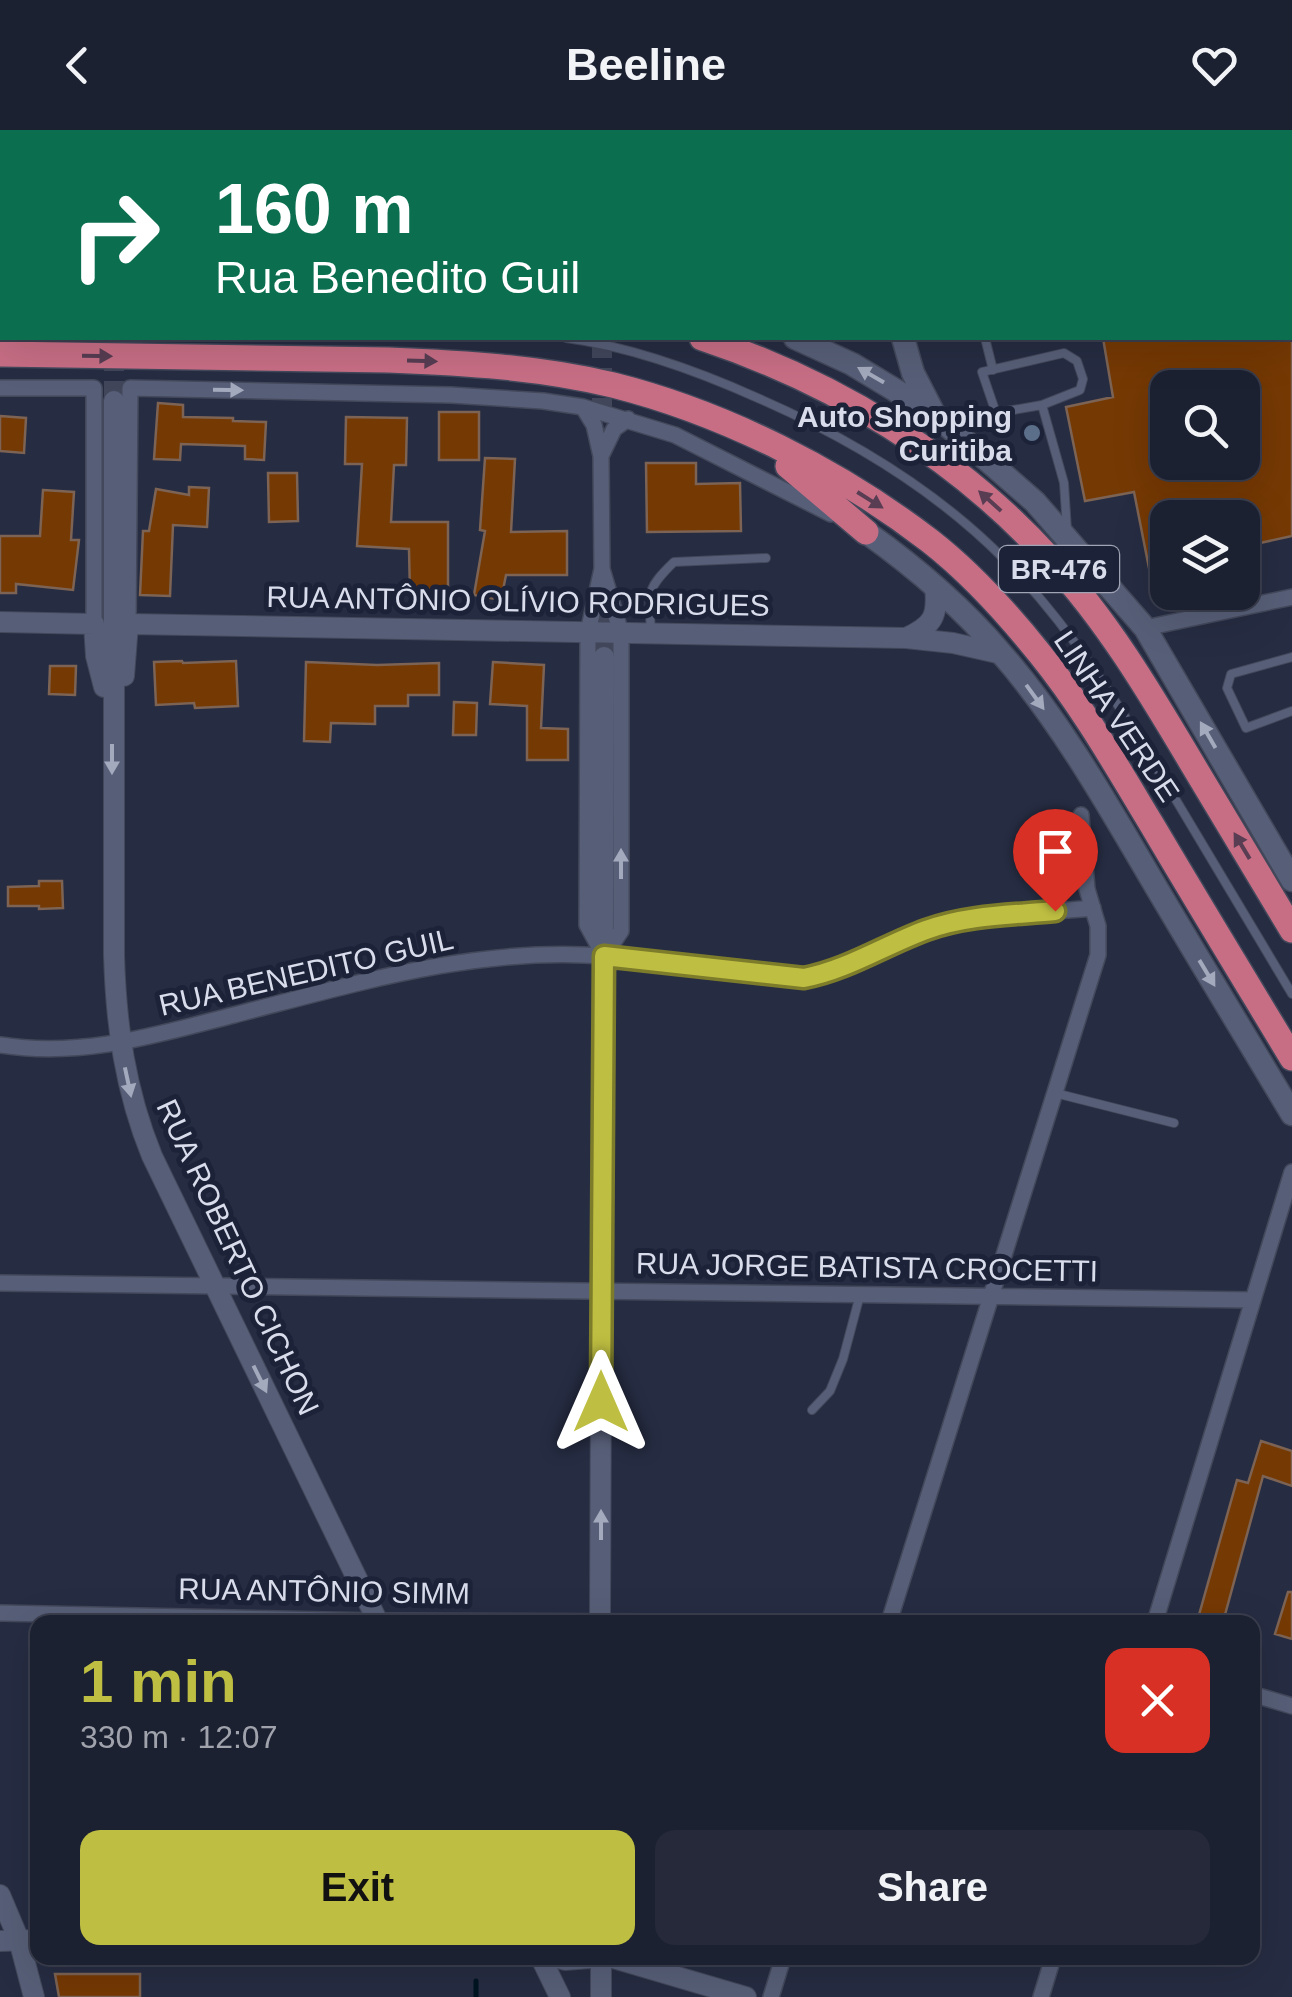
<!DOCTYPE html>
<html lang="en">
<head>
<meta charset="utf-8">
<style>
  body { margin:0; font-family:Helvetica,sans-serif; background:#25293a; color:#f1f3f6; height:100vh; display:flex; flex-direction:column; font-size:38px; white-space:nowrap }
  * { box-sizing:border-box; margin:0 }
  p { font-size:32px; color:#a0a3ac }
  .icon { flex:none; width:55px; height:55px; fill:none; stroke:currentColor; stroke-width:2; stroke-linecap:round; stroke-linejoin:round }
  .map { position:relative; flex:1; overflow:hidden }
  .drawer { position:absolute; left:30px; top:1485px; width:1230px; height:350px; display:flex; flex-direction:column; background:#1c2132; border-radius:20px; box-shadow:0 10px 40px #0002,0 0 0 2px #3a3e4d }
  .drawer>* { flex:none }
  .banner { position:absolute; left:0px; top:0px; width:1292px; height:210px; box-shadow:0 10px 40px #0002,0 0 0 2px #3a3e4d; background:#0b6e4f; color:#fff; overflow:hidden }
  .buttons { position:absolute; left:1150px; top:240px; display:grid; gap:20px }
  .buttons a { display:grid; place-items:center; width:110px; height:110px; border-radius:20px; background:#1c2132; box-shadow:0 10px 40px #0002,0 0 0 2px #3a3e4d; font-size:50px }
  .pin { position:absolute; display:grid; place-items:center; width:85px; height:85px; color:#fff; margin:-102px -42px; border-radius:50% 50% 50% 0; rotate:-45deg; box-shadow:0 0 10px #0007 }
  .pin .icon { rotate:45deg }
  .me { position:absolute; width:110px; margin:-55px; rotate:0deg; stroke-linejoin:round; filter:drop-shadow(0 0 8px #0008) }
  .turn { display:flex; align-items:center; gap:35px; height:210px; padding:0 50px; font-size:45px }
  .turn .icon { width:130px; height:130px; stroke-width:2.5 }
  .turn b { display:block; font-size:70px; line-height:85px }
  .round { display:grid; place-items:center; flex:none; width:105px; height:105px; border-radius:20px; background:#25293a }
  .summary { display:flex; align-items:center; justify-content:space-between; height:170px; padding:0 50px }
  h1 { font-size:60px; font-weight:600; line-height:75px; color:#bebe42 }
  .action { display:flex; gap:20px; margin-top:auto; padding:20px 50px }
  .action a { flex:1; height:115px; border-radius:20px; background:#bebe42; color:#111; font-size:40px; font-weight:600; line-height:115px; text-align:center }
  .action a+a { background:#25293a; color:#f1f3f6 }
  header { display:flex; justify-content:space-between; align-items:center; height:130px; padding:0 50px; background:#1c2132; font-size:45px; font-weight:600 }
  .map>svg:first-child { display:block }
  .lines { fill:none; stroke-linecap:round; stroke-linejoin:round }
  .stream { stroke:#001522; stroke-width:5 }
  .building { fill:#753904; stroke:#7c6353; stroke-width:2.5; fill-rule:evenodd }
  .tertiary-tunnel { stroke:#41465b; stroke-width:20; stroke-dasharray:20 10; stroke-linecap:butt }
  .service-casing { stroke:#43485b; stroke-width:10 }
  .minor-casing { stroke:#43485b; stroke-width:18 }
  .tertiary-casing { stroke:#43485b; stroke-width:22 }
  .secondary-casing { stroke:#43485b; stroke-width:25 }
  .trunk-casing { stroke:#43485b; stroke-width:28 }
  .service { stroke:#575f78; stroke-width:8 }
  .minor { stroke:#575f78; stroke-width:15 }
  .tertiary { stroke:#575f78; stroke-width:20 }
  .secondary { stroke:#575f78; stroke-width:22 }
  .trunk { stroke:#c76e85; stroke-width:25 }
  .oneway { fill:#583d53 }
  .oneway2 { fill:#a4aabd }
  .route-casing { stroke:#7c7c2b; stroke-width:25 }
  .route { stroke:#bebe42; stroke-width:18 }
  .service-dot { fill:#5c6f8a; stroke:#1c2238; stroke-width:4 }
  .labels { text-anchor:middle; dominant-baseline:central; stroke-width:10; stroke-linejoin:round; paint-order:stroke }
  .shield { fill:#1c2238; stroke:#a0a4b5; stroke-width:2.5 }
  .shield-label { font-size:28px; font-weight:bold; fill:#d8dceb }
  .poi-label { font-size:30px; font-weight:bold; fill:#d8dceb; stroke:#1c2238; text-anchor:end }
  .street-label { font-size:30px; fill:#d8dceb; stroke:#1c2238 }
</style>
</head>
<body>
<header><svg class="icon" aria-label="back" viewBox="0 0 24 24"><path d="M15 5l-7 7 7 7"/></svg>Beeline<svg class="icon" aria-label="heart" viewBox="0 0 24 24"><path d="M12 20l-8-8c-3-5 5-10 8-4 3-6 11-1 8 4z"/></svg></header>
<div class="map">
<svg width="1292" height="1867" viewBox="0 0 1292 1867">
  <rect width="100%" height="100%" fill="#262c42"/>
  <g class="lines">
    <path class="stream" d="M476 1851V1867"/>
  </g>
  <path class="building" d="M1103 208H1292V406L1242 417V388H1168V434L1149 438 1134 362 1085 371 1066 277 1113 267ZM1168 258H1242V332H1168Z
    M158 273 183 275V287L233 288V291L266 292 264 330 245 329V316L181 314 180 330 154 329Z
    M439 282H479V330H439Z
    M0 286 26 288 24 323 0 321Z
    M346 287 407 288 406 335H394L391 392H448V464H410L409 419 357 416 362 334H345Z
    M485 328 515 329 511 402 567 401V445H506L501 470 474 465 485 401 480 400Z
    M646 333H696V354L740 353 741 401 647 402Z
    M268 343H297L298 391 269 392Z
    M189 357 209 358 207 397 173 395 170 466 140 465 143 401H149L156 359 189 365Z
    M43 360 74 362 71 410H79L73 460 16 454V463H0V406H40Z
    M182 531 183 533 236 531 238 576 195 578 194 573 156 575 154 532Z
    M306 532 377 535 439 533V565H408V576H375V594L331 593 330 612 304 611Z
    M493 532 544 535 541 598 568 599V630H527V576L490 574Z
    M50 536H76L75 565 49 564Z
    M454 572 477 573 476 605H453Z
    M39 751H62L63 778 39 779V776H8V757L39 756Z
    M1261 1311 1292 1321V1356L1263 1346 1223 1492H1197L1237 1350 1248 1353Z
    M1288 1462H1292V1509L1275 1504Z
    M55 1844H140V1867H59Z"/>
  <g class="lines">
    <path class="tertiary-tunnel" d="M602 208V320
      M114 271V208
      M603 444V520"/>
    <defs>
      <path id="service" d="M748 0V2
        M0 192H2
        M566 208C633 217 698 241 760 269 849 308 936 360 1005 430 1074 500 1126 586 1176 670 1214 734 1253 799 1292 864
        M985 208 993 240
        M1064 223 1077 231 1083 249 1080 260 1042 275 996 283 982 242Z
        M1042 275 1064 353 1067 400
        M651 499C648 462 647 458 674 432L766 428
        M1292 527 1231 544 1227 558 1246 598 1292 581
        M1055 963 1174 993
        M812 1280 830 1261 843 1229 860 1165"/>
      <path id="minor" d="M1205 0 1206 2
        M1290 86H1292
        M0 258H94V494
        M583 277 594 295 601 326 602 439 588 502 587 795 604 826 621 801V503L602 439
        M601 326 614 299 628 289
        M128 494 130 258 451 265 543 271 583 277 675 305 831 384
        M1145 498 1292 467
        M0 915C82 928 156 905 234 885 355 854 477 816 604 826L804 848C849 839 889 812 933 798 983 782 1040 783 1093 778
        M0 1153 1253 1170
        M0 1483 377 1491 648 1492
        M889 1492 1098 825V796L1087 759 1081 685
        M1155 1492 1292 1042
        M1252 1564 1292 1576
        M771 1867 783 1828
        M1041 1867 1053 1828"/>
      <path id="tertiary" d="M602 0V2
        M113 2V0
        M114 271V825C116 895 125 960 152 1026L378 1492
        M0 492 94 494 96 526 104 557
        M906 508C934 495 938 486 935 456
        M124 546 128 494 906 508 953 513 1002 524
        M600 1492 604 527
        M0 1765 19 1810 34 1867
        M0 1811 38 1810
        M541 1828 560 1867
        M558 1828 565 1830 590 1828
        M601 1828V1867
        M613 1828 746 1867"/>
      <path id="secondary" d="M851 0 852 2
        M0 130H2
        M795 208 852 234 933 283 1035 372 1145 498 1292 750
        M903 208 913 243 932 280
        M866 402C915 437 962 477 1001 523 1062 593 1109 677 1156 757 1201 833 1247 909 1292 984"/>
      <path id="trunk" d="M0 162H2
        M702 208C834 252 957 326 1051 430 1106 489 1149 561 1190 630 1224 686 1258 743 1292 800
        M0 224 388 230C463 233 539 237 613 255 724 283 839 341 930 411 971 443 1008 484 1040 524 1083 577 1117 637 1152 695 1198 773 1245 850 1292 928
        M788 336 866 402"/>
    </defs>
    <use href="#service" class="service-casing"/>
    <use href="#minor" class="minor-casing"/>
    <use href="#tertiary" class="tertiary-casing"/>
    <use href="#secondary" class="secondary-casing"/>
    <use href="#trunk" class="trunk-casing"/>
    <use href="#service" class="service"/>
    <use href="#minor" class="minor"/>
    <use href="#tertiary" class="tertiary"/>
    <use href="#secondary" class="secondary"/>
    <use href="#trunk" class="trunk"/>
  </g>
  <defs><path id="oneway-solid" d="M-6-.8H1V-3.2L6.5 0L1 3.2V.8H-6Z" transform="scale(2.5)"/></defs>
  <g class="oneway">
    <use href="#oneway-solid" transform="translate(97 226) rotate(1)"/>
    <use href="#oneway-solid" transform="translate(422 231) rotate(2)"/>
    <use href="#oneway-solid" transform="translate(870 370) rotate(32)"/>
    <use href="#oneway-solid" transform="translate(990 371) rotate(-138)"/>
    <use href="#oneway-solid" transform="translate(1242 716) rotate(-121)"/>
  </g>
  <g class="oneway2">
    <use href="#oneway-solid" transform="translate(871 245) rotate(-150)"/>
    <use href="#oneway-solid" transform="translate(228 260) rotate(1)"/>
    <use href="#oneway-solid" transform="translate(1035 567) rotate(54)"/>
    <use href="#oneway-solid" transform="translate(1208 605) rotate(-120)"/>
    <use href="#oneway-solid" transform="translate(112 629) rotate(90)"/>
    <use href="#oneway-solid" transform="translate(621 734) rotate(-90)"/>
    <use href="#oneway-solid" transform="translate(1207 843) rotate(59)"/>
    <use href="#oneway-solid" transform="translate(128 952) rotate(78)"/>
    <use href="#oneway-solid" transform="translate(260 1249) rotate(64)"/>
    <use href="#oneway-solid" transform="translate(601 1395) rotate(-90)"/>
  </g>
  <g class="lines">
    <defs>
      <path id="route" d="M601 1272 604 826 804 848C847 840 885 815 926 800 967 785 1012 785 1055 781"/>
    </defs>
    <use href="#route" class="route-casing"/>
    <use href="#route" class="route"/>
  </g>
  <circle class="service-dot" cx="1032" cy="303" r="10"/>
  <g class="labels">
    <rect class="shield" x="999" y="416" width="120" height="46" rx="8"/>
    <g class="shield-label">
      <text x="1059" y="439">BR-476</text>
    </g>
    <g class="poi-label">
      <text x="1012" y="286">Auto Shopping<tspan x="1012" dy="34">Curitiba</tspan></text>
    </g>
    <g class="street-label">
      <text transform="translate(518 471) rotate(1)">RUA ANTÔNIO OLÍVIO RODRIGUES</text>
      <text transform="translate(1117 586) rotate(56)">LINHA VERDE</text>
      <text transform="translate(306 842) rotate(-13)">RUA BENEDITO GUIL</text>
      <text transform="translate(238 1127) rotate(65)">RUA ROBERTO CICHON</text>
      <text transform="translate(867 1137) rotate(1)">RUA JORGE BATISTA CROCETTI</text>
      <text transform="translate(324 1461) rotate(1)">RUA ANTÔNIO SIMM</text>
    </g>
  </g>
</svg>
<div class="buttons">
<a><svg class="icon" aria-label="search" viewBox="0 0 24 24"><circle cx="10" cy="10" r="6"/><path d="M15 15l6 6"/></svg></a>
<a><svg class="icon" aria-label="layers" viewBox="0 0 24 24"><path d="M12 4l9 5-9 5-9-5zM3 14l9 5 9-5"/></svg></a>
</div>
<div class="pin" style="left:1055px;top:781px;background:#d93025"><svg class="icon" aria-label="arrive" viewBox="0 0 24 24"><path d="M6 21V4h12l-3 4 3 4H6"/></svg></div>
<svg class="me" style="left:601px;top:1272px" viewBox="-20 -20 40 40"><path d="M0-17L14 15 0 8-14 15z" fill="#bebe42" stroke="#fff" stroke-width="4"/></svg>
<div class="banner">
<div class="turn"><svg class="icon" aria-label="right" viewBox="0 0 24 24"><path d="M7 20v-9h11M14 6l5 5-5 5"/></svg><div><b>160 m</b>Rua Benedito Guil</div></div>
</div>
<section class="drawer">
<div class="summary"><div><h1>1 min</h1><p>330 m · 12:07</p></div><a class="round" style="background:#d93025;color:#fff"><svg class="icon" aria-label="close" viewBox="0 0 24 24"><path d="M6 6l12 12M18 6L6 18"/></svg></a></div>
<div class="action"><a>Exit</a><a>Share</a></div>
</section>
</div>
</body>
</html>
